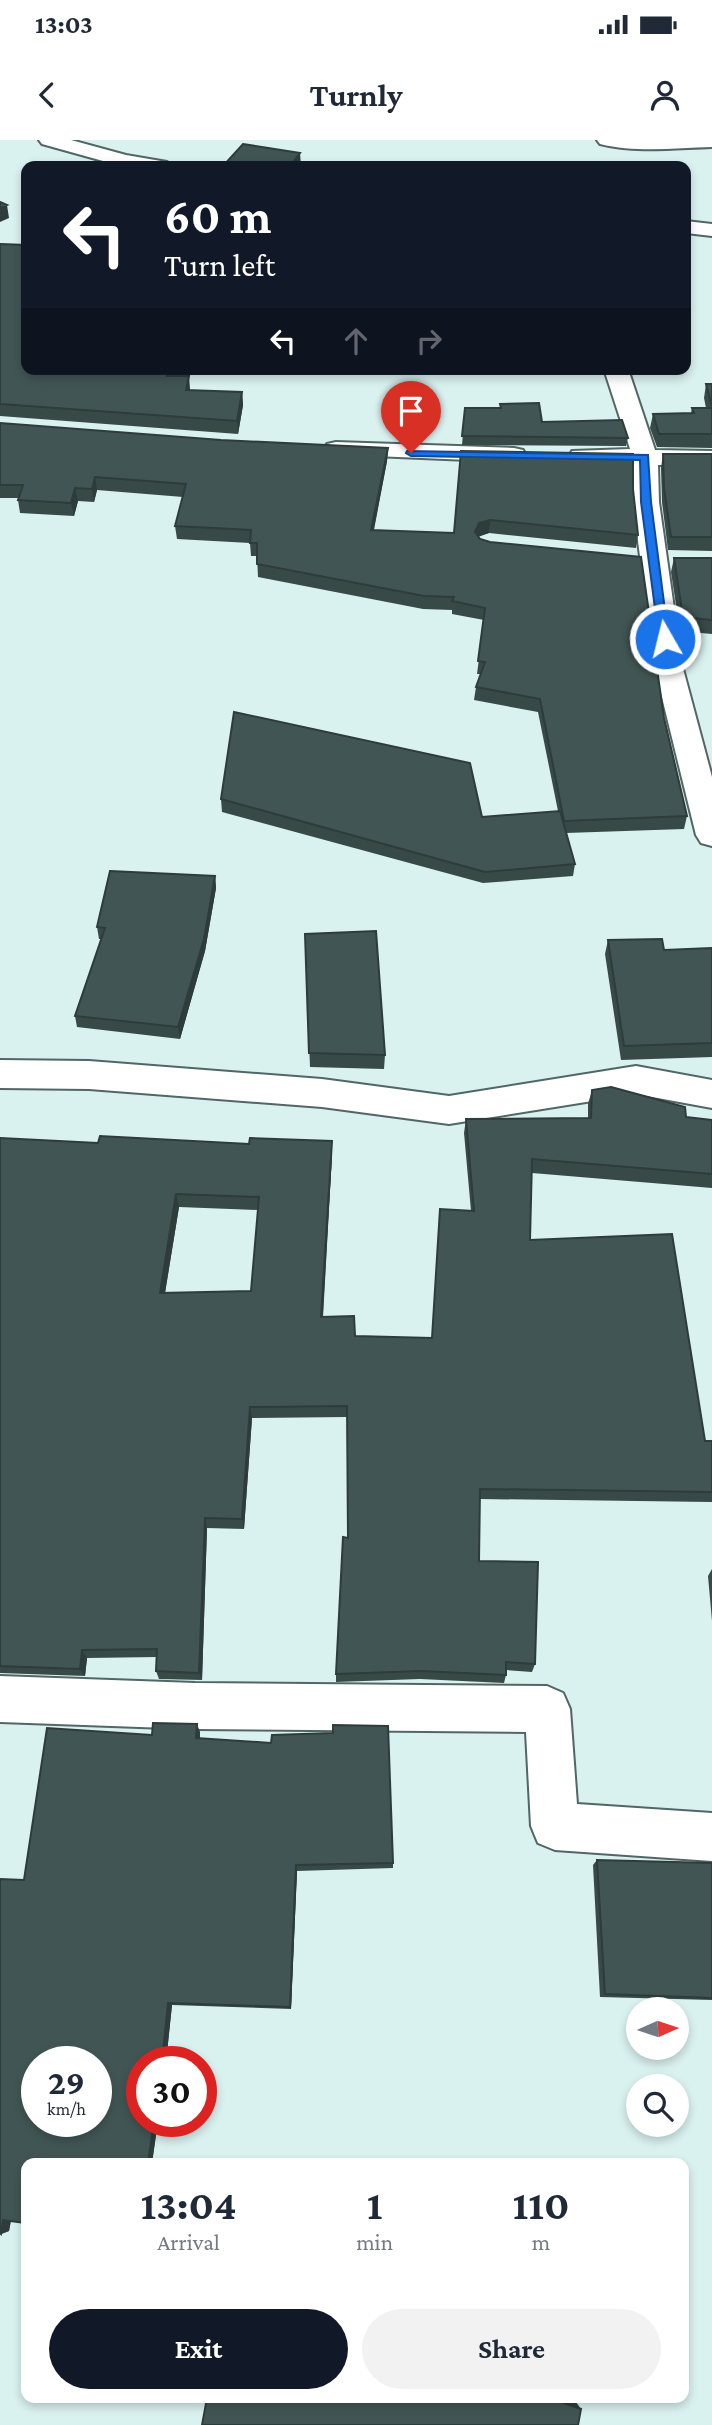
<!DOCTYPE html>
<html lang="en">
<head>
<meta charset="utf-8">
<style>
  body { margin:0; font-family:"Crimson Pro",serif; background:#f2f2f3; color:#1f2937; height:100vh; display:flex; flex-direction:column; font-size:26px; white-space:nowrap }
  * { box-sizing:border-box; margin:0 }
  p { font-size:23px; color:#747a83 }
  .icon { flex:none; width:38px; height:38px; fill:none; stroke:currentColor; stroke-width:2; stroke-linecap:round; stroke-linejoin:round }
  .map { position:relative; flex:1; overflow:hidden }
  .panel { position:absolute; left:21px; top:2018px; width:668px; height:245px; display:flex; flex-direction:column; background:#fff; border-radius:14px; box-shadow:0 4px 10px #0003 }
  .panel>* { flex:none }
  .banner { position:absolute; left:21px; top:21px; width:670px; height:214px; border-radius:14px; box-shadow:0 4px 10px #0003; background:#111827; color:#fff; overflow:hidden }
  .needle { width:46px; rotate:87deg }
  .fabs { position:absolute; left:626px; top:1857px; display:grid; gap:14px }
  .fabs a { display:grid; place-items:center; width:63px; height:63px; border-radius:50%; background:#fff; box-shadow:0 4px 10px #0003; font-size:35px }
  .speed { position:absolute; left:21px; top:1906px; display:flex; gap:14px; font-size:35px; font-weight:700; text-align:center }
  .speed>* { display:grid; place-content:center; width:91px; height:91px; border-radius:50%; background:#fff; box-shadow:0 4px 10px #0003; line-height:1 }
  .speed small { font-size:18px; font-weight:400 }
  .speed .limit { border:10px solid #d22; background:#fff; color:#111 }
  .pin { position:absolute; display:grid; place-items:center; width:60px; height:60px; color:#fff; margin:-72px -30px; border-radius:50% 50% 50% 0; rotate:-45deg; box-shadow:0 0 7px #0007 }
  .pin .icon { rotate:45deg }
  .me { position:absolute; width:77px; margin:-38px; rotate:352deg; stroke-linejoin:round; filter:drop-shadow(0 0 5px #0008) }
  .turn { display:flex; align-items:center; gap:24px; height:147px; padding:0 28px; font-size:32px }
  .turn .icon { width:91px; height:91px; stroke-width:2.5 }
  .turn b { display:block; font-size:49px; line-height:60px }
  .lanes { display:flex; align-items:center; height:66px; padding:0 28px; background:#0003; justify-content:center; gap:35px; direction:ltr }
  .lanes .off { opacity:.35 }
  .eta { display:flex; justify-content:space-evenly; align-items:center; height:119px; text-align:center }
  .eta b { font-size:42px; font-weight:700; line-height:49px }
  .action { display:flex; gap:14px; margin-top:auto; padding:14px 28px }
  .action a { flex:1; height:80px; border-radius:42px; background:#111827; color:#fff; font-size:28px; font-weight:700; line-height:80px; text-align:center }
  .action a+a { background:#f2f2f3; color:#1f2937 }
  .status { display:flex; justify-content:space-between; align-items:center; height:49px; padding:0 35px; background:#fff; direction:ltr }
  .status svg { height:19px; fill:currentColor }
  header { display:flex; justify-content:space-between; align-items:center; height:91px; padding:0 28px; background:#fff; font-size:32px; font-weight:700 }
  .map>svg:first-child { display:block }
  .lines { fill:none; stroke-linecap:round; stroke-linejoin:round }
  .street-casing { stroke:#516665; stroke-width:4 }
  .secondary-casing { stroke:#516665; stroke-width:4 }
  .street { fill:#fff; fill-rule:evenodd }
  .secondary { fill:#fff; fill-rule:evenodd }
  .wall { fill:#384a48; fill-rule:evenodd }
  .shaded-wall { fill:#2e3c3b }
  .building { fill:#415654; stroke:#2e3c3b; stroke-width:2; fill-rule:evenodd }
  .route { fill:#1a73e8; stroke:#114b97; stroke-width:2 }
</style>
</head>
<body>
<div class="status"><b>13:03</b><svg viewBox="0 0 49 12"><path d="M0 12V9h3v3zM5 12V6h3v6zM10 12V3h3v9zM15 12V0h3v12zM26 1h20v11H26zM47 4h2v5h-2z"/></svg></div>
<header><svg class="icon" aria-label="back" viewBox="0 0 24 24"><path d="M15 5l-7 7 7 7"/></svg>Turnly<svg class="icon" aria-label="person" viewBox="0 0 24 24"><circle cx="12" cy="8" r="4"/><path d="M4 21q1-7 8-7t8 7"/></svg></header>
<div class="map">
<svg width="712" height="2285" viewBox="0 0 712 2285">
  <rect width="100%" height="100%" fill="#d9f1ef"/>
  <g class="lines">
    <defs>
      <path id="street" d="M39 0H71L126 15 167 22 170 26H121L42 4Z
        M597 0H712V7C676 8 636 13 600 4Z
        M686 81 712 84V96L686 93Z
        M604 229H628L655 310 712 311V325H658L659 362 682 525 712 637V706L701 703 696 695 654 525 633 362V324L572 321 569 316 572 311 630 309Z
        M336 302 514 308 523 310 526 315 523 320 514 322 327 314 324 309 327 304Z
        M0 1536 195 1543 547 1546 563 1553 570 1569 577 1664 712 1673V1721L555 1710 538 1703 531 1686 526 1592 195 1589 0 1582Z"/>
      <path id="secondary" d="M0 920 89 921 322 939 449 956 636 926 712 940V968L636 954 449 984 322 967 89 949 0 948Z"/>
    </defs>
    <use href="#street" class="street-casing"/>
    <use href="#secondary" class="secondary-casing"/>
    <use href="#street" class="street"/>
    <use href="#secondary" class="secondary"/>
  </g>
  <path class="wall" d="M0 104 26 229H171L170 236 190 249V251L242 252 243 265 238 294 0 276Z
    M706 244H712V308L657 307 650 288 653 274 691 273 692 268H706L704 258Z
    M500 264 542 282 628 298 626 306 462 305 465 268H500Z
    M0 283 221 300 388 308 387 321 374 390 454 393 461 311 633 349 638 395 636 408 489 393 478 396 664 578 687 676 684 689 566 693 575 724 573 736 483 743 222 672 221 659 482 677 558 671 538 572 474 560 476 547 481 534H477L484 480 452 474V470L423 469 258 437 257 416H251L250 403 177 399 175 386 183 357 97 350 94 362 78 361 74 376 20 373 18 360V358H0Z
    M663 314H712V411L668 410 662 362 661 328Z
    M674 418H712V494L680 491 671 432Z
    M215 736 216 748 205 811 180 899 77 887 75 876 101 799H99L97 787Z
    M305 794 385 915 384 929 310 927Z
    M608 800 664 810 712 808V917L621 920 605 814Z
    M592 950 686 977 712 980V1048L532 1033 530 1100 705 1301H712V1362L480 1359 479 1421 535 1524 532 1532 506 1530V1535L504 1543 420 1539 336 1542V1534L348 1398 347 1277 252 1278 244 1389 207 1388 202 1540 159 1539 156 1531 157 1517 87 1518 85 1536 0 1533V998L98 1003 249 1004 332 1001V1015L323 1177 355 1196 432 1198 471 1071 464 993 466 979 588 978V964ZM179 1067 258 1070 251 1151 165 1153Z
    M712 1429V1481L708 1436Z
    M200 1592V1598L393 1723V1728L297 1731 291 1869 172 1865 166 1922H142L158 1981 152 2023H26L11 2081 9 2091 1 2094 24 1740 152 1595Z
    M597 1720 712 1723V1860L600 1857 593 1725Z"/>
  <path class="shaded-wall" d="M300 13 301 26H290Z
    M7 65 9 78 0 82V68Z
    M168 229H171L168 248 167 236Z
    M189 236 190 249 187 263 186 250Z
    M242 252 243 265 238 294 237 281Z
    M388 308 387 321 371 403V390Z
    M95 337 97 350 94 362 92 349Z
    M75 348 78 361 74 376 71 363Z
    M490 380 489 393 478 397 475 392 479 383Z
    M215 736 216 748 205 811 180 899 178 887Z
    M332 1001V1015L322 1189 321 1177Z
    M176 1054 179 1067 163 1165 160 1153Z
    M250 1267 252 1278 244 1389 242 1379Z
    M205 1378 207 1388 202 1540 199 1533Z
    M82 1510 87 1518 85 1536 80 1529Z
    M197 1584 200 1592 199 1605 196 1598Z
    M296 1725 297 1731 291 1869 290 1867Z
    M168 1863 172 1865 166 1922H162Z
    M154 1981H158L152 2023H148Z
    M11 2078 9 2091 1 2094 3 2080Z
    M550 2258H563L576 2262 581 2269Z"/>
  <path class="building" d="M243 4 300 13 290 26H223Z
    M0 62 7 65 0 68Z
    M0 104 26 105V229H168L167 236H189L186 250 242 252 237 281 0 264Z
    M706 244H712V266Z
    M539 263 542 282 622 280 628 298 462 296 465 268H501L500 264Z
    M692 268H712V294H659L653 274 694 273Z
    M0 283 221 300 388 308 371 390 454 393 461 311 633 314V349L638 395 490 380 479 383 475 392 480 399 490 402 641 417 664 578 687 676 564 681 540 559 476 547 485 522 478 521 485 468 452 461 454 457 424 456 257 424V403H250L251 390 175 386 186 344 95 337 92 349 75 348 71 363 18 360 23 345H0Z
    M663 314H712V397H671L664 348Z
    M674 418H712V480L683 477Z
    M234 572 470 623 482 677 560 671 575 724 485 732 221 659Z
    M110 731 215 736 204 799 178 887 75 876 105 788 97 787Z
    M376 791 385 915 309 913 305 794Z
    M662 799 664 810 712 808V903L624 906 608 800Z
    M611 947 685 967 686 977 712 980V1034L532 1019 530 1100 672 1094 705 1301H712V1352L480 1349 479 1421 538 1422 535 1524 506 1522V1535L421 1531 336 1534 343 1397 348 1398 347 1266 250 1267 242 1379 205 1378 199 1533 156 1531 157 1509 82 1510 80 1529 0 1526V998L98 1003 100 996 249 1004 250 998 332 1001 321 1177 354 1176 355 1196 432 1198 440 1069 474 1071 466 979 591 978 592 950ZM176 1054 259 1057 251 1151 160 1153Z
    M153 1583 197 1584 196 1598 271 1603 272 1595 333 1593V1585L388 1586 393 1723 296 1725 290 1867 168 1863 162 1922H142V1981H154L148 2023H26V2083L3 2080 1 2094 0 2093V1739L24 1740 47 1588 152 1595ZM37 1922H96V1981H37Z
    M597 1720 712 1723V1858L605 1854Z
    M207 2258H550L581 2269 578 2285H202Z"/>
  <path class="route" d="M407 311 648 315 651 362 669 501 659 499 641 362 640 320 411 316 406 313Z"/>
</svg>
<div class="fabs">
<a><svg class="needle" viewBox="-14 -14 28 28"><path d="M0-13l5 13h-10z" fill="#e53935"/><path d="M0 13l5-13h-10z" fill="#747a83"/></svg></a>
<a><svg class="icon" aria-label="search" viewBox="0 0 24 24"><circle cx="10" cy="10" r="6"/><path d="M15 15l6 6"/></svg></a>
</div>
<div class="speed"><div>29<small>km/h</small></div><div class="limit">30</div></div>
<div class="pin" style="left:411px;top:313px;background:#d93025"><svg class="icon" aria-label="arrive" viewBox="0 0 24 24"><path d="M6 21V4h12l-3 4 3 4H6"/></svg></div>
<svg class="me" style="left:665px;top:499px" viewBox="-20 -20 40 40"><circle r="17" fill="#1a73e8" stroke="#fff" stroke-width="3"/><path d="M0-11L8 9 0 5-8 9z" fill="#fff"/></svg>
<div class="banner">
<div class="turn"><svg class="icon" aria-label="left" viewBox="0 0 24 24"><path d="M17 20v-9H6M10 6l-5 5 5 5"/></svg><div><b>60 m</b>Turn left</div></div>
<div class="lanes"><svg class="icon" aria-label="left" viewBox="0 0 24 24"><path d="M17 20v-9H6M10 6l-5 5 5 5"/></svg><svg class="icon off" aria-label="ahead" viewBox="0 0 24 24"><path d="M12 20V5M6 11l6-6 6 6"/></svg><svg class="icon off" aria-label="right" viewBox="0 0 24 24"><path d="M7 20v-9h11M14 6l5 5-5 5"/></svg></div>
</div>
<section class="panel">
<div class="eta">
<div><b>13:04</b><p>Arrival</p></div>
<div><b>1</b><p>min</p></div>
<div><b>110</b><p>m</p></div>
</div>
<div class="action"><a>Exit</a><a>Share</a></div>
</section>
</div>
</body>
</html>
